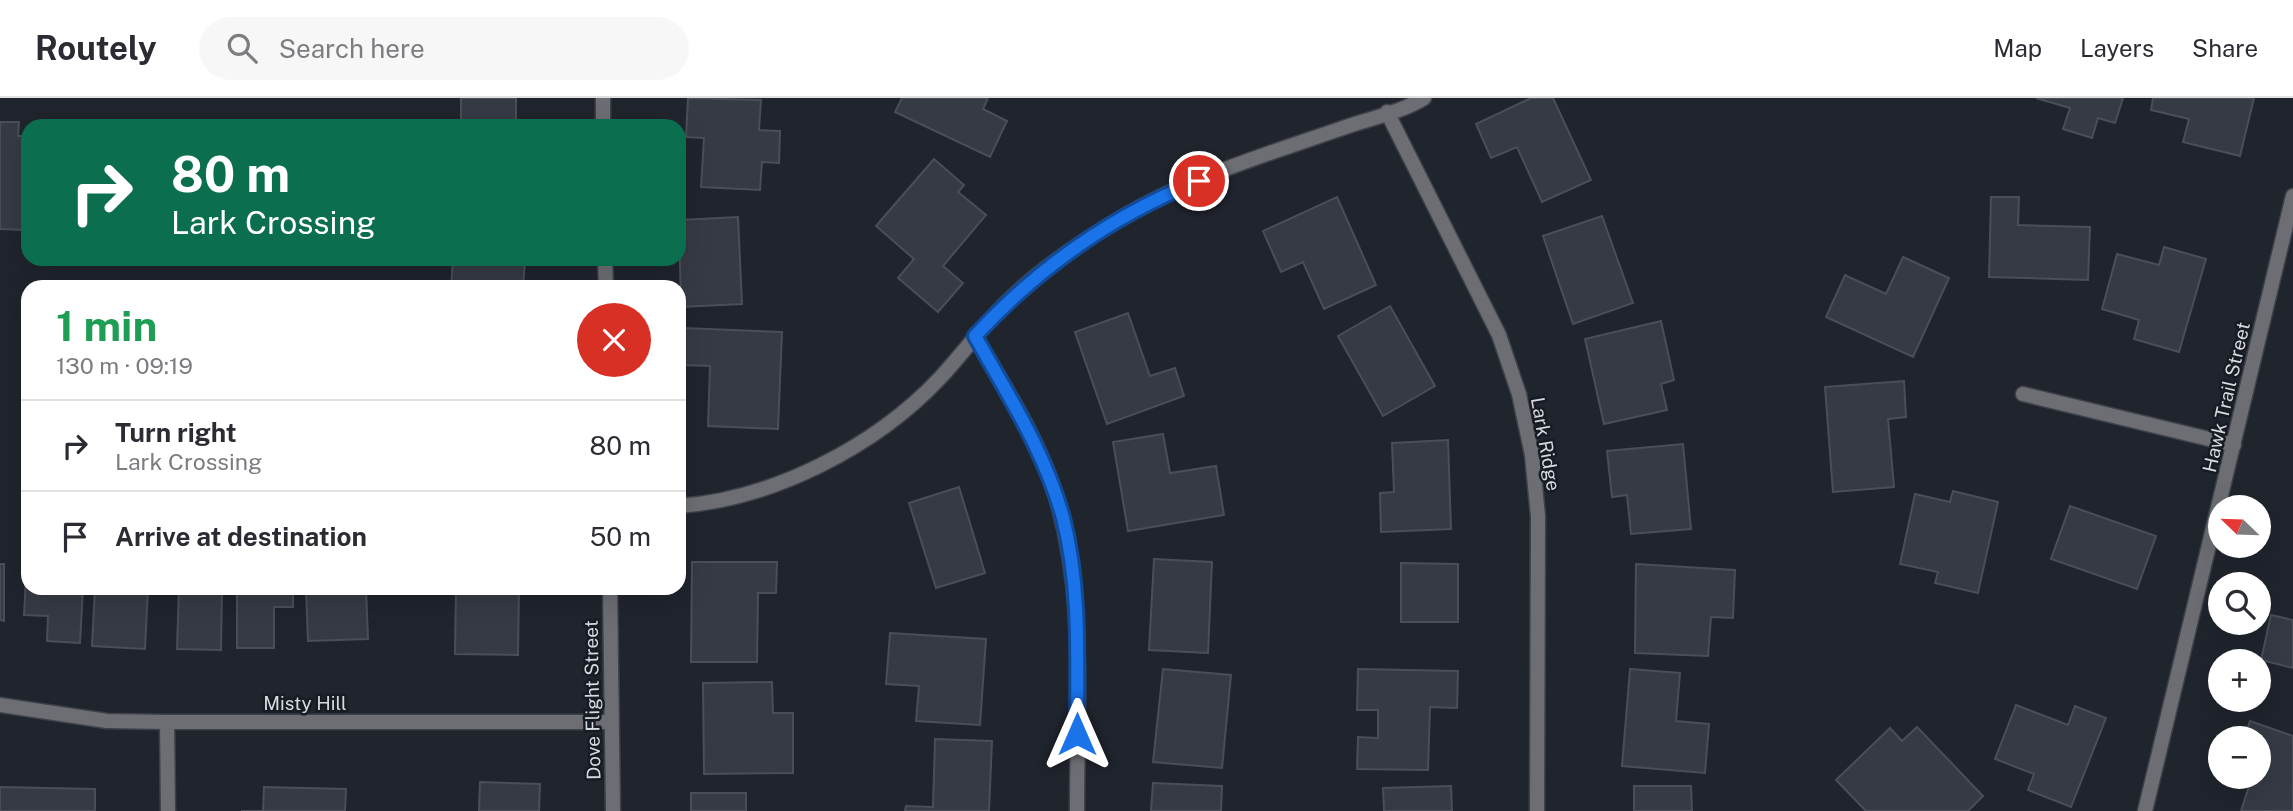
<!DOCTYPE html>
<html lang="en">
<head>
<meta charset="utf-8">
<style>
  body { margin:0; font-family:"Public Sans",sans-serif; background:#f7f7f7; color:#2b2b33; height:100vh; display:flex; flex-direction:column; font-size:26px; white-space:nowrap }
  * { box-sizing:border-box; margin:0 }
  p { font-size:23px; color:#7c7c81 }
  .icon { flex:none; width:38px; height:38px; fill:none; stroke:currentColor; stroke-width:2; stroke-linecap:round; stroke-linejoin:round }
  .map { position:relative; flex:1; overflow:hidden }
  .side { position:absolute; left:21px; top:182px; width:665px; height:315px; display:flex; flex-direction:column; background:#fff; border-radius:21px; box-shadow:0 7px 28px #0002 }
  .side>* { flex:none }
  .guide { position:absolute; left:21px; top:21px; width:665px; height:147px; border-radius:21px; box-shadow:0 7px 28px #0002; background:#0b6e4f; color:#fff; overflow:hidden }
  .needle { width:46px; rotate:293deg }
  .fabs { position:absolute; left:2208px; top:397px; display:grid; gap:14px }
  .fabs a { display:grid; place-items:center; width:63px; height:63px; border-radius:50%; background:#fff; box-shadow:0 7px 28px #0002; font-size:35px }
  .pin { position:absolute; display:grid; place-items:center; width:60px; height:60px; color:#fff; margin:-30px; border:4px solid #fff; border-radius:50%; box-shadow:0 2px 7px #0007 }
  .me { position:absolute; width:77px; margin:-38px; rotate:0deg; stroke-linejoin:round; filter:drop-shadow(0 0 5px #0008) }
  .turn { display:flex; align-items:center; gap:24px; height:147px; padding:0 35px; font-size:32px }
  .turn .icon { width:91px; height:91px; stroke-width:2.5 }
  .turn b { display:block; font-size:49px; line-height:60px }
  .round { display:grid; place-items:center; flex:none; width:74px; height:74px; border-radius:37px; background:#f7f7f7 }
  .headline { display:flex; align-items:center; justify-content:space-between; height:119px; padding:0 35px }
  h1 { font-size:42px; font-weight:700; line-height:52px; color:#1e9e55 }
  ul { padding:0; list-style:none }
  li { display:flex; align-items:center; gap:21px; height:91px; padding:0 35px; border-top:2px solid #e1e1e2 }
  li div { flex:1 }
  li b { display:block; font-size:26px }
  li em { font-style:normal }
  header { display:flex; align-items:center; gap:42px; box-sizing:border-box; height:98px; padding:0 35px; background:#fff; border-bottom:2px solid #e1e1e2 }
  header strong { font-size:33px }
  nav { display:flex; gap:38px; margin-inline-start:auto; font-size:24px }
  .search { width:490px; height:63px; background:#f7f7f7; display:flex; align-items:center; gap:18px; box-sizing:border-box; padding:0 24px; border-radius:38px; color:#7c7c81; font-size:26px }
  .map>svg:first-child { display:block }
  .building { fill:#363a44; stroke:#4a4e58; stroke-width:2 }
  .lines { fill:none; stroke-linecap:round; stroke-linejoin:round }
  .minor-casing { stroke:#3d414a; stroke-width:17 }
  .minor { stroke:#6c6e73; stroke-width:14 }
  .route-casing { stroke:#114b97; stroke-width:18 }
  .route { stroke:#1a73e8; stroke-width:12 }
  .labels { text-anchor:middle; dominant-baseline:central; stroke-width:5; stroke-linejoin:round; paint-order:stroke }
  .street-label { font-size:19px; fill:#d7dae0; stroke:#171b23 }
</style>
</head>
<body>
<header>
<strong>Routely</strong>
<div class="search"><svg class="icon" aria-label="search" viewBox="0 0 24 24"><circle cx="10" cy="10" r="6"/><path d="M15 15l6 6"/></svg>Search here</div>
<nav><a>Map</a><a>Layers</a><a>Share</a></nav>
</header>
<div class="map">
<svg width="2293" height="713" viewBox="0 0 2293 713">
  <rect width="100%" height="100%" fill="#20242d"/>
  <path class="building" d="M461 0H516V28H446V22L461 23Z
    M688 0 761 2 759 32 780 33 779 65 762 64 760 92 701 89 704 40 686 39Z
    M902 0H988L983 11 1007 23 990 59 895 14Z
    M1531 0H1553L1591 82 1542 104 1517 49 1491 60 1476 26Z
    M2036 0H2123L2115 25 2098 20 2092 40 2063 31 2070 10Z
    M2153 0H2254L2240 58 2183 44 2189 21 2151 12Z
    M0 24H19L18 38H28V106H24V132L0 131Z
    M934 61 964 87 958 94 986 117 943 168 963 185 938 214 898 180 914 161 876 128Z
    M1337 99 1376 187 1324 211 1303 164 1281 174 1263 133Z
    M1991 99H2019L2018 127 2090 129 2088 182 1989 179Z
    M1602 118 1633 205 1573 226 1543 138Z
    M738 119 742 206 681 209 679 122Z
    M2164 149 2206 161 2179 254 2134 241 2139 222 2102 211 2117 156 2159 167Z
    M1903 159 1949 180 1913 259 1826 219 1845 177 1886 196Z
    M453 161 525 163 523 189H451Z
    M1390 208 1435 288 1383 318 1338 238Z
    M1128 215 1150 278 1175 270 1184 298 1107 326 1075 234Z
    M1661 223 1674 282 1661 286 1667 312 1604 326 1585 241Z
    M683 230 782 234 778 331 708 328 710 268 681 267Z
    M1904 283 1906 319 1888 321 1894 389 1833 394 1825 289Z
    M1163 336 1170 375 1216 368 1224 417 1128 433 1113 344Z
    M1448 342 1451 431 1381 434 1380 395 1394 394 1392 345Z
    M1683 346 1691 431 1631 436 1627 397 1612 399 1607 353Z
    M959 389 985 475 936 490 909 405Z
    M1953 393 1998 404 1978 495 1935 485 1938 474 1900 466 1915 396 1950 404Z
    M2070 408 2156 438 2137 491 2051 461Z
    M27 461 28 490H83L80 545 47 543 48 518 24 517Z
    M1154 461 1212 464 1208 555 1149 552Z
    M692 464H777L776 495H758L757 564H691Z
    M1401 465 1458 466V524H1401Z
    M0 466H4V523L0 522Z
    M1636 466 1735 472 1733 520 1711 519 1708 558 1635 555Z
    M95 490H148L145 551 92 548Z
    M179 490H222L221 552 177 551Z
    M237 490H293V509H274V550H237Z
    M306 490H366L368 541 308 543Z
    M456 490H519L518 557 455 556Z
    M2271 517 2293 522V570L2261 562Z
    M890 535 986 541 980 627 916 623 919 588 886 586Z
    M1163 571 1231 577 1222 670 1153 664Z
    M1358 571 1458 573 1457 610 1430 609 1428 672 1357 671 1358 639 1378 640V612H1357Z
    M1630 571 1680 575 1676 623 1709 626 1705 675 1622 668Z
    M772 584 773 615H793V675L704 676 703 585Z
    M2016 607 2068 627 2075 608 2106 620 2071 709 2028 692 2034 676 1995 661Z
    M2250 623 2293 638V713H2241L2252 679H2259V640H2244Z
    M1917 629 1983 698 1968 713H1866L1836 682 1890 630 1902 643Z
    M935 641 992 643 989 713H905L906 708 933 709Z
    M480 684 540 686 539 713H479Z
    M1153 685 1222 688 1221 713H1151Z
    M1451 688 1452 713H1384L1383 690Z
    M1634 688H1691L1692 713H1634Z
    M0 689 95 691V713H0Z
    M264 689 346 691 345 713H241H263Z
    M691 695H746V713H691Z"/>
  <g class="lines">
    <defs>
      <path id="minor" d="M603 0V28
        M1387 14 1499 237 1519 296 1532 357 1538 418 1537 713
        M605 161 606 189
        M975 238C1001 284 1032 330 1050 380 1087 487 1077 601 1077 713
        M2023 296 2234 347
        M679 408C773 401 875 349 940 280 962 256 982 229 1006 205 1037 173 1078 146 1116 123 1185 81 1264 57 1340 31 1367 21 1400 15 1424 0
        M610 490 613 713
        M0 607 107 623 167 624H611
        M167 624 168 713
        M2145 713 2293 98"/>
    </defs>
    <use href="#minor" class="minor-casing"/>
    <use href="#minor" class="minor"/>
  </g>
  <g class="lines">
    <defs>
      <path id="route" d="M1077 636C1077 564 1081 490 1063 420 1045 354 1008 297 975 238 1037 171 1113 117 1199 83"/>
    </defs>
    <use href="#route" class="route-casing"/>
    <use href="#route" class="route"/>
  </g>
  <g class="labels">
    <g class="street-label">
      <text transform="translate(2226 299) rotate(-77)">Hawk Trail Street</text>
      <text transform="translate(1546 346) rotate(80)">Lark Ridge</text>
      <text transform="translate(592 602) rotate(-91)">Dove Flight Street</text>
      <text x="305" y="605">Misty Hill</text>
    </g>
  </g>
</svg>
<div class="fabs">
<a><svg class="needle" viewBox="-14 -14 28 28"><path d="M0-13l5 13h-10z" fill="#e53935"/><path d="M0 13l5-13h-10z" fill="#7c7c81"/></svg></a>
<a><svg class="icon" aria-label="search" viewBox="0 0 24 24"><circle cx="10" cy="10" r="6"/><path d="M15 15l6 6"/></svg></a>
<a>+</a>
<a>−</a>
</div>
<div class="pin" style="left:1199px;top:83px;background:#d93025"><svg class="icon" aria-label="arrive" viewBox="0 0 24 24"><path d="M6 21V4h12l-3 4 3 4H6"/></svg></div>
<svg class="me" style="left:1077px;top:636px" viewBox="-20 -20 40 40"><path d="M0-17L14 15 0 8-14 15z" fill="#1a73e8" stroke="#fff" stroke-width="4"/></svg>
<div class="guide">
<div class="turn"><svg class="icon" aria-label="right" viewBox="0 0 24 24"><path d="M7 20v-9h11M14 6l5 5-5 5"/></svg><div><b>80 m</b>Lark Crossing</div></div>
</div>
<section class="side">
<div class="headline"><div><h1>1 min</h1><p>130 m · 09:19</p></div><a class="round" style="background:#d93025;color:#fff"><svg class="icon" aria-label="close" viewBox="0 0 24 24"><path d="M6 6l12 12M18 6L6 18"/></svg></a></div>
<ul>
<li><svg class="icon" aria-label="right" viewBox="0 0 24 24"><path d="M7 20v-9h11M14 6l5 5-5 5"/></svg><div><b>Turn right</b><p>Lark Crossing</p></div><em>80 m</em></li>
<li><svg class="icon" aria-label="arrive" viewBox="0 0 24 24"><path d="M6 21V4h12l-3 4 3 4H6"/></svg><div><b>Arrive at destination</b></div><em>50 m</em></li>
</ul>
</section>
</div>
</body>
</html>
